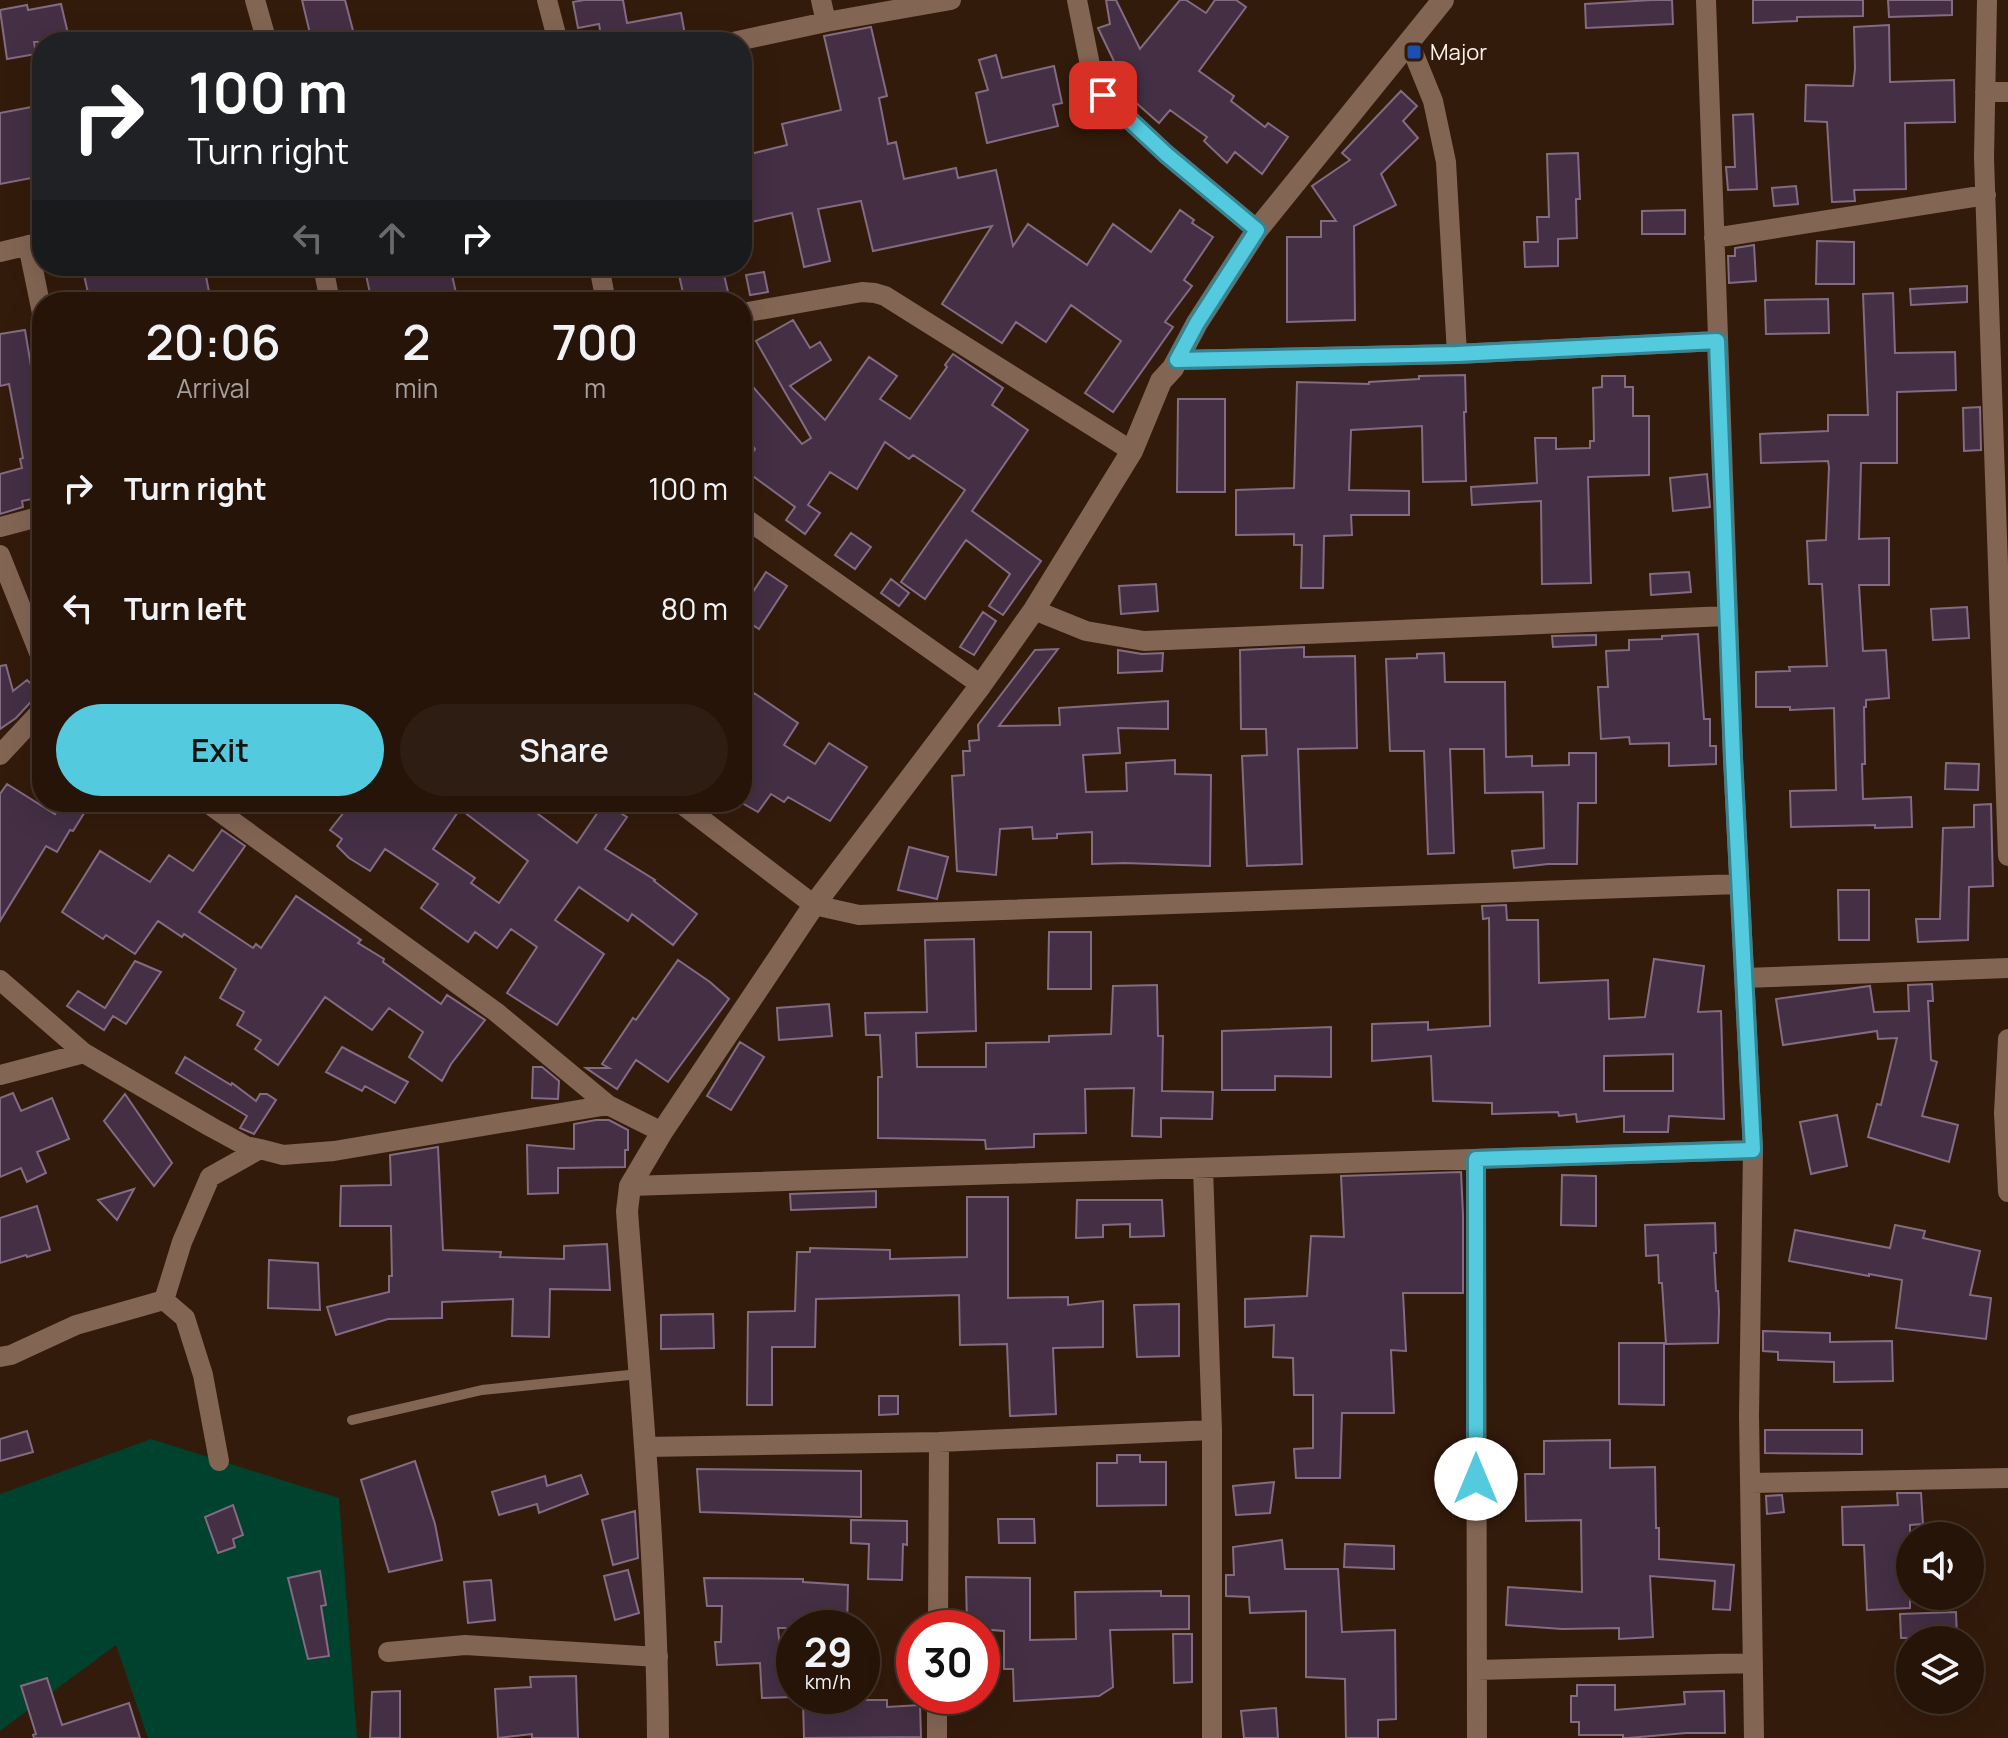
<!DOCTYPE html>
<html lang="en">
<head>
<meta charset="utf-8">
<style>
  body { margin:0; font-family:Manrope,sans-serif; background:#2e1d12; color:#f1f3f6; height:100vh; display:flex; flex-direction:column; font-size:30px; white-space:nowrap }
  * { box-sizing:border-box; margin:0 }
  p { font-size:26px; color:#a49e9c }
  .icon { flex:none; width:44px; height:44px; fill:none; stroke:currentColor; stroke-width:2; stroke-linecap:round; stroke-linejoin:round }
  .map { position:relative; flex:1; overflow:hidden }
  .sheet { position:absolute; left:32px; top:292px; width:720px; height:520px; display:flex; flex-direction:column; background:#261408; border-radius:32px; box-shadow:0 8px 32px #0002,0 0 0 2px #423329 }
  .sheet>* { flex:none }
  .top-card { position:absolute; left:32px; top:32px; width:720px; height:244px; border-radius:32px; box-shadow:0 8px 32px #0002,0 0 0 2px #423329; background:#202124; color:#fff; overflow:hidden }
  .controls { position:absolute; left:1896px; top:1522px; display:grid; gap:16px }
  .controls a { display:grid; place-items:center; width:88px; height:88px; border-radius:50%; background:#261408; box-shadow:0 8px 32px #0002,0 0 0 2px #423329; font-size:40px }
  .speed { position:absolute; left:776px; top:1610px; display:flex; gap:16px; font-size:40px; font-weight:700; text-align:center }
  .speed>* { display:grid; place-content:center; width:104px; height:104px; border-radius:50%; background:#261408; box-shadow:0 8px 32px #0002,0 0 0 2px #423329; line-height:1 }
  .speed small { font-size:20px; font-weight:400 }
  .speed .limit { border:12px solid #d22; background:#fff; color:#111 }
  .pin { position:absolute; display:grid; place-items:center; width:68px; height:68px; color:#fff; margin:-34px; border-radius:16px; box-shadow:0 4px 12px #0006 }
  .me { position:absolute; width:88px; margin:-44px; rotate:0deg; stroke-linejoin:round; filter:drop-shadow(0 0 6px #0008) }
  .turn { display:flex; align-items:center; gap:28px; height:168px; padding:0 24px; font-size:36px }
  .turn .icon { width:104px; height:104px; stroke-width:2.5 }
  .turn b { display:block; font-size:56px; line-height:68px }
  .lanes { display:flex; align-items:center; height:76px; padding:0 24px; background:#0003; justify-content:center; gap:40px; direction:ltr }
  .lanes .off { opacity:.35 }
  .eta { display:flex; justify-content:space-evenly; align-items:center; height:136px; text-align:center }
  .eta b { font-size:48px; font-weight:600; line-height:56px }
  .cta { display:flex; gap:16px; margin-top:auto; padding:16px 24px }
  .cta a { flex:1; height:92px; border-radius:48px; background:#54cade; color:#111; font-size:32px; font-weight:600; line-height:92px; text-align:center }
  .cta a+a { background:#2e1d12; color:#f1f3f6 }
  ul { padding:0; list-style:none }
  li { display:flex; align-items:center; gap:24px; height:120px; padding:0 24px }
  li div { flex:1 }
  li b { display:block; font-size:30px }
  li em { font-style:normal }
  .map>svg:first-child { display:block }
  .green { fill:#00422d }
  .building { fill:#442f44; stroke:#836b83; stroke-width:2; fill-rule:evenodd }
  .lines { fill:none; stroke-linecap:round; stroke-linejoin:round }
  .service { stroke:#836553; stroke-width:10 }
  .minor { stroke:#836553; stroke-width:20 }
  .tertiary { stroke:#836553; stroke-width:22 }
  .route-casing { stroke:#378390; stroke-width:20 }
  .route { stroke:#54cade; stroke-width:14 }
  .transit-dot { fill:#1a4fb4; stroke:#331b0b; stroke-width:3 }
  .labels { text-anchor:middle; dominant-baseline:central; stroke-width:6; stroke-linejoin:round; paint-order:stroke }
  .poi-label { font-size:22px; fill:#fdf2ec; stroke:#331b0b; text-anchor:start }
</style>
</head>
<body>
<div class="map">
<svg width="2008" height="1738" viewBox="0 0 2008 1738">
  <rect width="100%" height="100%" fill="#331b0b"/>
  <path class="green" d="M151 1439 339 1498 357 1738H148L116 1645 0 1731V1494Z"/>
  <path class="building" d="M302 0H345L356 42H312Z
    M584 0H623L627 23 681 13 686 40 677 42H602L599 24 578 28 573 2Z
    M1106 0H1116L1140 49 1180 0H1186L1206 13 1215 0H1236L1246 7 1199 71 1234 96 1231 101 1265 127 1268 123 1288 137 1262 174 1235 152 1227 163 1204 141 1207 137 1170 110 1159 123 1127 95 1131 90 1118 81 1121 76 1098 28 1110 24Z
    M1652 0H1672L1673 24 1586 28 1585 4Z
    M1753 0H1863V16L1797 17V21L1753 23Z
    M1888 0H1952V15L1889 17Z
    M61 4 70 42H34L36 54 7 59 0 10 27 5 28 10Z
    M1889 25 1890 82 1954 80 1955 122 1905 123 1906 189 1854 190 1855 201 1832 202 1827 122 1805 121 1806 85 1853 86 1855 69 1854 27Z
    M871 27 887 96 879 98 888 144 896 142 904 179 956 168 958 178 996 170 1013 246 1028 224 1087 265 1113 224 1151 252 1180 210 1194 220 1192 223 1213 237 1184 280 1192 286 1165 322 1173 327 1113 412 1085 393 1121 341 1071 305 1046 342 1016 322 1002 343 942 304 992 226 873 251 861 201 818 209 830 261 804 267 792 213 742 224V156L787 145 782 124 841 110 824 36Z
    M996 55 1002 78 1054 66 1062 103 1053 105 1058 126 987 143 976 93 988 90 979 60Z
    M1401 91 1417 106 1403 121 1418 138 1381 174 1396 205 1354 226 1355 320 1287 322V237H1321V221H1336L1312 186 1350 160 1342 153Z
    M42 105V176L0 184V113Z
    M1753 114 1757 189 1728 190 1726 167H1735L1733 115Z
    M1578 153 1580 199H1576L1577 238 1558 239V266L1525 267 1524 242H1538L1537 217H1549L1547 154Z
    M1796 186 1798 204 1774 206 1772 188Z
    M1685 210V234H1642V211Z
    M1817 241 1854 242V284H1816Z
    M1754 245 1756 281 1729 283 1728 256H1735V248Z
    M82 266H204L211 302H90Z
    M364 266H450L458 302H372Z
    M677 266H722L728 292 685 302Z
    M764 272 768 292 750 295 746 275Z
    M1967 286V302L1911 305 1910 289Z
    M1893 293 1895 353 1955 352 1956 390 1897 392V463H1861L1859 539 1889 538V585H1859L1863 651 1886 650 1889 698 1866 700V707H1864L1865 764H1862L1863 799 1911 797 1912 827 1875 828V825L1791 827 1790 791 1836 790 1834 708 1790 710V707H1756V672L1790 671 1789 667 1827 666 1822 584H1809L1807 541 1826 540 1829 467 1828 461 1761 463 1760 434 1828 431V415H1868L1863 294Z
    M1828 299 1829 333 1766 334 1765 300Z
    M793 320 810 348 820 342 831 360 790 386 825 420 869 357 897 376 880 399 910 419 947 367 945 365 953 354 1003 388 992 405 1028 430 972 511 1041 561 1003 615 989 606 1010 574 966 540 925 599 901 582 965 490 913 455 909 459 885 442 857 489 830 472 808 505 820 513 805 534 786 520 795 507 742 468 755 449 742 432V374L802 444 811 438 756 341Z
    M25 330 34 384H32L42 442V497L22 501 23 507 0 514V474L22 468 20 459 23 458 9 384 0 386V334Z
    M1465 375 1466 412H1464L1466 481 1423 482 1422 426 1351 430 1349 490 1409 491V515H1351L1352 535 1324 536 1323 588H1301L1302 545H1294V534L1236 535V490L1294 488 1297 382 1369 384V382L1419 379V376Z
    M1602 376H1625V387H1633V416H1649V475L1588 477 1591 583 1542 584 1541 501 1472 505 1471 487 1537 483 1535 438H1556V449L1590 448V441H1594L1593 388 1602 387Z
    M1178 399H1225V492H1177Z
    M1980 407 1981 450 1964 451 1963 408Z
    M1707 474 1710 507 1673 511 1670 478Z
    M851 533 871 547 855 569 835 555Z
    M766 572 787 586 759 629 742 618V592L749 598Z
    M1689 572 1691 592 1651 595 1650 574Z
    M891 579 909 593 899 606 881 593Z
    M1156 584 1158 611 1121 614 1119 586Z
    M1967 607 1969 638 1933 640 1931 609Z
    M983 612 996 621 974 655 960 647Z
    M1698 634 1704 719H1710V746H1716V764L1669 766V743L1630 744 1629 737 1601 739 1598 687H1608L1606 651 1629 650V640L1662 639V636Z
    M1596 635V645L1553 647 1552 636Z
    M1304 647V657L1355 656 1357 748 1298 749 1302 864 1247 866 1242 756 1267 755 1266 729H1241L1240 650Z
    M1058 649 999 726 1060 725 1059 708 1168 701V729L1118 728 1120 753 1083 755 1086 792 1127 791 1126 763 1175 760V774L1211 775 1210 866 1125 863 1092 864V832L1057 834V838L1033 839 1032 827 1000 829 996 875 957 871 952 776 964 775 963 751H970L969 741 979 740 978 725 1035 650Z
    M1118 650 1142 654 1163 653 1162 671 1118 673Z
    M1444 653 1445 682H1505L1506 757 1532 756V766L1569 765V753H1596V803H1578L1577 864H1548L1514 868 1512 851 1544 848 1543 792 1485 793 1484 749H1450L1454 853 1428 854 1424 751H1390L1386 659 1417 658V654Z
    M6 665 13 691 27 680 40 692 16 718 0 729V666Z
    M754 693 798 723 784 745 815 764 829 743 867 767 830 821 788 797 784 802 771 794 758 812 742 803V760L752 744 742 738V712Z
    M1946 763 1979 764 1978 790 1945 789Z
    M7 784 55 814 62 802H91L73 831 70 830 57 852 46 846 0 921V794Z
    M352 802H522L577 843 604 803 627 817 605 849 655 880 654 881 697 914 673 945 632 914 628 921 579 887 555 920 604 954 557 1025 507 993 537 947 511 929 497 948 475 932 468 942 421 908 438 884 385 849 370 871 349 858 337 846 342 839 330 830ZM460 809 528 861 499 903 471 883 475 878 433 849Z
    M1991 804 1993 886 1969 887 1968 940 1918 942 1916 919H1940L1943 828 1974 827V805Z
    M222 830 245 846 199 912 253 948 256 944 261 948 296 896 361 940 358 943 384 959 383 962 441 1004 447 995 485 1020 451 1064 442 1081 409 1057 423 1032 389 1008 372 1030 325 997 278 1065 255 1049 261 1040 237 1025 244 1012 220 998 236 969 184 934 182 937 158 921 135 954 106 935 103 939 62 912 100 851 150 882 169 855 193 871Z
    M909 847 948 857 937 899 898 890Z
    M1838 890H1869V940H1839Z
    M1506 905 1507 920H1538L1539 983 1608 980 1609 1019 1645 1017 1654 959 1704 966 1698 1012 1721 1011 1724 1119 1669 1116 1668 1132H1624V1116L1577 1122 1576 1114 1559 1116 1558 1112 1492 1114V1103L1433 1101 1431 1056 1372 1061V1024L1428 1022V1030L1490 1026 1489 918 1483 919 1482 906ZM1673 1054V1091H1604V1056Z
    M1049 932H1091V989H1048Z
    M974 939 976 1031 916 1033 917 1067H986V1043L1049 1042V1036L1111 1034 1113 986 1157 985 1158 1036H1163L1162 1091 1213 1092 1212 1119 1161 1118V1137L1132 1136 1134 1088 1085 1089 1086 1133 1034 1134V1147L986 1149 985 1140 878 1138V1077H882L880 1035H866L865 1013 927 1012 925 940Z
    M678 960 710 982 729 999 668 1082 636 1060 617 1089 586 1068H609L602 1064 633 1018 636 1020Z
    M135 961 161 972 126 1024 113 1016 104 1030 67 1006 78 991 105 1008Z
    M1932 984 1933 1001H1928L1931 1060 1937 1062 1922 1116 1958 1125 1949 1162 1868 1137 1877 1104 1881 1105 1897 1038 1878 1039 1877 1031 1783 1045 1776 999 1870 986 1874 1012 1909 1011 1908 985Z
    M829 1004 832 1036 779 1040 777 1008Z
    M1331 1027V1077L1275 1076V1090H1222V1031Z
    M740 1042 764 1057 731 1110 707 1096Z
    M342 1047 408 1082 395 1103 365 1086 362 1091 326 1072Z
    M185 1057 231 1085 232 1083 256 1101 260 1094H267L276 1100 254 1134 240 1128 247 1116 176 1073Z
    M533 1067H542L559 1081 558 1099 532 1098Z
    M13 1093 21 1111 52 1098 69 1139 37 1152 46 1173 27 1182 21 1168 0 1177V1098Z
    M125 1094 172 1163 154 1186 104 1121Z
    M1837 1115 1847 1166 1811 1174 1800 1122Z
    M596 1120H609L628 1130V1150H625V1167L558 1168V1193L528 1194 527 1145 574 1149V1124Z
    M438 1147 443 1250 501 1252 500 1257 564 1259V1246L607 1244 610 1290 550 1289 549 1337 512 1336 513 1299 442 1302V1318L388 1319 336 1335 327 1307 389 1292V1276H392L391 1226H340L341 1186 391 1185 390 1155Z
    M1461 1172 1463 1215V1293H1403L1406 1351 1391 1350 1394 1413H1342L1340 1478H1296L1294 1449 1313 1448V1395H1294L1293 1358 1273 1357 1274 1325 1245 1327V1299L1307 1296 1311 1236 1344 1237 1341 1176Z
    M1562 1175 1596 1176V1226L1561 1225Z
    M134 1189 117 1220 98 1200Z
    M876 1191V1207L791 1210 790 1194Z
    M967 1197H1008V1298L1068 1297V1305L1103 1301V1347L1053 1348 1056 1414 1010 1416 1007 1344 960 1345 959 1295 816 1299 815 1347H772V1405H747L748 1312 795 1311 797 1252H810V1248L890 1250V1259L967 1257Z
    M1077 1200H1162L1164 1236 1130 1237V1224L1103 1225V1237L1076 1238Z
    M37 1206 50 1250 27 1257 26 1255 0 1263V1218Z
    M1715 1223 1716 1253H1714L1716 1291H1718L1719 1311 1718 1343 1666 1344 1662 1283H1659L1658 1255 1646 1256 1645 1225Z
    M1895 1225 1925 1231 1923 1238 1980 1251 1970 1295 1991 1298 1986 1339 1896 1328 1902 1280 1869 1274V1276L1789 1261 1795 1230 1890 1248Z
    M269 1260 318 1263 320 1310 268 1308Z
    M1179 1304V1356L1137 1357 1134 1305Z
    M713 1314 714 1348 661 1349V1315Z
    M1763 1331 1830 1333V1342L1892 1341 1893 1381 1834 1382V1362L1778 1360V1352L1763 1351Z
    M1619 1343H1664V1405L1619 1404Z
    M879 1396H898V1414L879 1415Z
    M1765 1430H1862V1454L1765 1453Z
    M27 1431 33 1452 0 1461V1439Z
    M1610 1440V1468L1655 1467 1656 1528H1659V1559L1734 1565 1730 1610 1713 1609 1715 1581 1650 1576 1653 1637 1619 1639V1628L1562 1629 1506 1625 1508 1587 1582 1592 1581 1520 1526 1521 1525 1474H1544V1441Z
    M1117 1455H1140V1462H1166V1505L1097 1506V1463H1117Z
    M415 1461 435 1524 442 1560 389 1572 361 1480Z
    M697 1469 861 1471V1517L700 1512Z
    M581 1475 588 1494 539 1513 537 1504 499 1515 492 1492 545 1476 547 1486Z
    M1274 1482 1270 1513 1236 1515 1233 1486Z
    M1897 1493H1921L1923 1524 1910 1525V1608L1867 1610 1864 1545H1843L1842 1507 1898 1505Z
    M1782 1495 1784 1512 1767 1514 1766 1496Z
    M233 1505 243 1535 233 1539 235 1547 218 1553 205 1517Z
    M635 1511 638 1558 613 1565 602 1520Z
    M998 1519H1034L1035 1543H999Z
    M851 1520 907 1521V1545L903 1544 902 1580 868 1579 869 1544 851 1543Z
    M1282 1540 1285 1569H1338L1342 1632 1395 1630 1396 1719 1378 1720V1738H1346L1345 1679 1306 1677V1611L1250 1613 1249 1597 1226 1596V1575H1234L1233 1547Z
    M1345 1544 1394 1546V1569L1344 1567Z
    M628 1570 639 1613 615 1620 604 1576Z
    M320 1571 326 1605 321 1606 329 1656 308 1659 288 1578Z
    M966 1577 1030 1578V1640L1076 1639 1075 1592 1161 1591V1596H1189V1629L1110 1630 1113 1687 1099 1696 1014 1701 1013 1669H1004V1631L967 1628Z
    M704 1578 803 1579V1582L848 1585 847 1628H778L782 1670 794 1669V1697L762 1698 760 1663 717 1665 715 1642H721L722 1606H707Z
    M491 1580 495 1620 468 1623 464 1582Z
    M1956 1612 1957 1637 1901 1638 1900 1614Z
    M1173 1634H1192V1682L1174 1683Z
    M576 1676 578 1738H532V1734L498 1738 495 1689 531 1687 530 1677Z
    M47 1678 62 1725 129 1703 140 1738H34L33 1735 36 1734 21 1686Z
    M1577 1685H1615V1710L1685 1704 1684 1692 1724 1691 1725 1733H1686L1628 1738H1623V1735H1579V1722H1571V1696H1577Z
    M400 1691V1738H370L372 1692Z
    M836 1700H887V1707L920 1705 921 1737 804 1738 803 1701Z
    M1276 1708 1278 1738H1244L1241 1711Z"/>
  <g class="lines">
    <path class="service" d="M352 1420 482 1390 639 1374"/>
    <path class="minor" d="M255 0 267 42
      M547 0 558 42
      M821 0 826 22
      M1077 0 1092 75 1103 95 1166 154 1257 230
      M1706 0 1733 758 1753 1150 1749 1416 1754 1738
      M1987 0 1984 158 2008 856
      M733 42 826 22 951 0
      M1409 42 1433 101 1446 162 1457 354
      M1985 92H2008
      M1714 238 1986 195
      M28 245 42 313
      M0 252 42 242
      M323 266 330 302
      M599 266 606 302
      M742 313 862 292 875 293 885 296 1132 451
      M1177 360 1457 354 1717 341
      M742 516 981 685
      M0 527 42 516
      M0 555 42 660
      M1034 610 1086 631 1144 641 1727 616
      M0 755 42 710
      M206 802 496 1012 608 1105
      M679 802 814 905 859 915 1739 884
      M1744 978 2008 968
      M0 980 84 1053 211 1127 246 1146 260 1149 283 1155 334 1151 608 1105 662 1132
      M2008 1039 2004 1113 2008 1192
      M0 1075 84 1053
      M1476 1159 1477 1738
      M1203 1168 1212 1430V1738
      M630 1186 1753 1150
      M164 1300 185 1318 203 1375 219 1461
      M0 1357 11 1355 76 1325 164 1300 182 1242 210 1177 260 1149
      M645 1447 939 1442 1212 1430
      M1750 1483 2008 1478
      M938 1628 939 1442
      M388 1652 465 1645 658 1657
      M1477 1670 1753 1663
      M937 1738V1696"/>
    <path class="tertiary" d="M658 1738C657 1562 640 1386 627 1211L630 1186 662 1132 814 905 981 685 1034 610 1132 451 1161 381 1173 368 1197 323 1257 230 1443 0"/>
  </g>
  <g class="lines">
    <defs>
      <path id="route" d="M1103 95 1166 154 1257 230 1197 323 1177 360 1457 354 1717 341 1733 758 1753 1150 1476 1159V1479"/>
    </defs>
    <use href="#route" class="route-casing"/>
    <use href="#route" class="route"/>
  </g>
  <rect class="transit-dot" x="1406" y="44" width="16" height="16" rx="4"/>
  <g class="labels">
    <g class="poi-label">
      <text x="1430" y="52">Major</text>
    </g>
  </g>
</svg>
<div class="controls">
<a><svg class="icon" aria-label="sound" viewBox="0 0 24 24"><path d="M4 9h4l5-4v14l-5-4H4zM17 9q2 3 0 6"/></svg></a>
<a><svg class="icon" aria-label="layers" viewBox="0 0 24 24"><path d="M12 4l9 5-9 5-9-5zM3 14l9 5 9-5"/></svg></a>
</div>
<div class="speed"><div>29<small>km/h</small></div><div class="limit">30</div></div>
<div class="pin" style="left:1103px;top:95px;background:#d93025"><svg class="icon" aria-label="arrive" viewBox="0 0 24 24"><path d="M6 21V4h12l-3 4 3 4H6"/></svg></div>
<svg class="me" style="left:1476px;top:1479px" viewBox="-20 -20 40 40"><circle r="19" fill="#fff"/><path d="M0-13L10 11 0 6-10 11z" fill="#54cade"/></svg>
<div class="top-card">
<div class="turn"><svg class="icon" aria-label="right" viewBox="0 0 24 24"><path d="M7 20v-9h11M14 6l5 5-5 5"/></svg><div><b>100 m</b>Turn right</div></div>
<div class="lanes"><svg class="icon off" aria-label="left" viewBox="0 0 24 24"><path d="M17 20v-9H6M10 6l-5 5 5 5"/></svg><svg class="icon off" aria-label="ahead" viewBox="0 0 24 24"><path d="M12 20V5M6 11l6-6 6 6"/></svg><svg class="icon" aria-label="right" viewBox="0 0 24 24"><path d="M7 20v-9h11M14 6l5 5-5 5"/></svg></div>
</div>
<section class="sheet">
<div class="eta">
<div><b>20:06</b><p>Arrival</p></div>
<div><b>2</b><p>min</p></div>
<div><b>700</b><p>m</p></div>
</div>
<ul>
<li><svg class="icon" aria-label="right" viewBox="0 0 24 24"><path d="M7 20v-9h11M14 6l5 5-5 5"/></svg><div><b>Turn right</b></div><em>100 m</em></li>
<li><svg class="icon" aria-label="left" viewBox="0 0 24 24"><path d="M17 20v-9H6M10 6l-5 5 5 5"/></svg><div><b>Turn left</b></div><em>80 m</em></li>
</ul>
<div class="cta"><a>Exit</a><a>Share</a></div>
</section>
</div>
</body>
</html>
